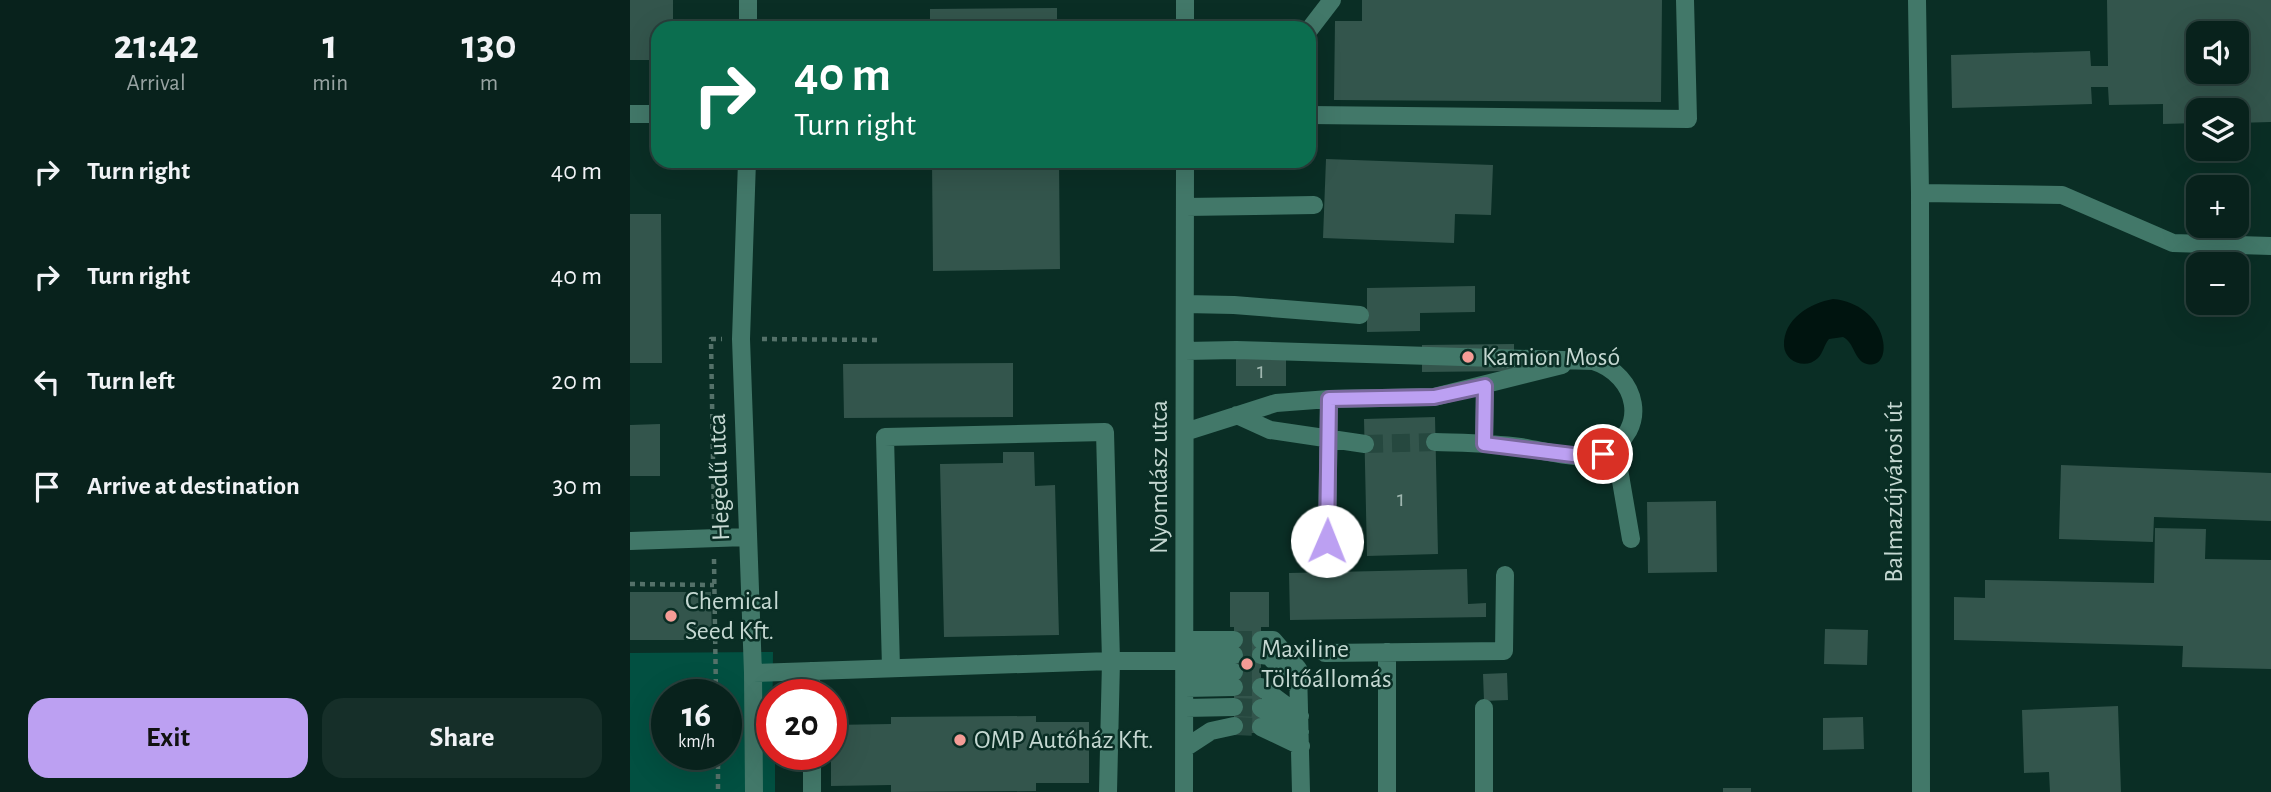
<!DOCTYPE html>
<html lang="en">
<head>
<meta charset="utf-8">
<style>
  body { margin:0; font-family:"Alegreya Sans",sans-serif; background:#162f29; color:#f1f3f6; height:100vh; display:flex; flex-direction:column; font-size:26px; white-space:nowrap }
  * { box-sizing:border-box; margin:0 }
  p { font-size:23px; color:#98a4a3 }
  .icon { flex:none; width:38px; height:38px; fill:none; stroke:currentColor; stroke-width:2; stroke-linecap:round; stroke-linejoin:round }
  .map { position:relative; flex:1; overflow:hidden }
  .panel { display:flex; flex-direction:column; background:#08221c; width:630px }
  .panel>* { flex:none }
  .banner { position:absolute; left:21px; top:21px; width:665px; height:147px; border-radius:21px; box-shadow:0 7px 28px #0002,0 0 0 2px #293f3b; background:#0b6e4f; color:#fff; overflow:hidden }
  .controls { position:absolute; left:1556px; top:21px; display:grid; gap:14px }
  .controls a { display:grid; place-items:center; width:63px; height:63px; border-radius:14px; background:#08221c; box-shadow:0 7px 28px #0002,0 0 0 2px #293f3b; font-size:35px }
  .speed { position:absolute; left:21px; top:679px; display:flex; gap:14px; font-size:35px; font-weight:700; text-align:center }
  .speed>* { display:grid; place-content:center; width:91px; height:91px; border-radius:50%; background:#08221c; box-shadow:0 7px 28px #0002,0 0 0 2px #293f3b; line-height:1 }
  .speed small { font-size:18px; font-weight:400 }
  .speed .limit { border:10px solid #d22; background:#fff; color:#111 }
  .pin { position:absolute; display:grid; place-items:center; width:60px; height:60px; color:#fff; margin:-30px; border:4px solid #fff; border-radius:50%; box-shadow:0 2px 7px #0007 }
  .me { position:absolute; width:77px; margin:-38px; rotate:1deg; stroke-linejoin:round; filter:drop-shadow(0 0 5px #0008) }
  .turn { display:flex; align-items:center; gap:24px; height:147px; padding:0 28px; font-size:32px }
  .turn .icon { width:91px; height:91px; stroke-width:2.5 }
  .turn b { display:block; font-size:49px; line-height:60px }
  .eta { display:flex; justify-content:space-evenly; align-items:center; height:119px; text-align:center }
  .eta b { font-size:42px; font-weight:700; line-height:49px }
  .button { display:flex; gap:14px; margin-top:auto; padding:14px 28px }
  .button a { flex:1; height:80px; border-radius:21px; background:#bca0f2; color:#111; font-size:28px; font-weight:700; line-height:80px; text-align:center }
  .button a+a { background:#162f29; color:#f1f3f6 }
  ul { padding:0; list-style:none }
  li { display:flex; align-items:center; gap:21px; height:105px; padding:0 28px }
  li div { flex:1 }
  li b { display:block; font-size:26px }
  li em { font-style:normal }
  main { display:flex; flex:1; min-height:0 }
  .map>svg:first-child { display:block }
  .green { fill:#025041; fill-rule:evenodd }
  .water { fill:#00140f }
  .building { fill:#33554c; fill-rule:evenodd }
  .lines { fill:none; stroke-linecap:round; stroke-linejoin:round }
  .minor-tunnel { stroke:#26483f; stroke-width:18; stroke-dasharray:18 9; stroke-linecap:butt }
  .path { stroke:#547169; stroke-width:4.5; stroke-dasharray:5 5; stroke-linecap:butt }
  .minor { stroke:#427869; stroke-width:18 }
  .route-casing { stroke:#7a689d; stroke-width:18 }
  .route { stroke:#bca0f2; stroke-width:12 }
  .poi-dot { fill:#f59c96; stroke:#0a2e25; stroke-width:2.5 }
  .labels { text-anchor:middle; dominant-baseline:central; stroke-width:5; stroke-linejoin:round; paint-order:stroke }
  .number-label { font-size:23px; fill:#a0b7b0 }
  .poi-label { font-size:26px; fill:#c5d8d2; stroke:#0a2e25; text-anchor:start }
  .street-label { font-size:26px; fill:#c5d8d2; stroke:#0a2e25 }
</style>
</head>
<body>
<main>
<section class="panel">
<div class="eta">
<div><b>21:42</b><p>Arrival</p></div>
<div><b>1</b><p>min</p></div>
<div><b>130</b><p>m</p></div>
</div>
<ul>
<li><svg class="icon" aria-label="right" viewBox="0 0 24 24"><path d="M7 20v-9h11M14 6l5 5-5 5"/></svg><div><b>Turn right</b></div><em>40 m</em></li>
<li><svg class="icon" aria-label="right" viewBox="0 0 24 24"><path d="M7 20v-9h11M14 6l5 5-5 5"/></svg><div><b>Turn right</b></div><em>40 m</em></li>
<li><svg class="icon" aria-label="left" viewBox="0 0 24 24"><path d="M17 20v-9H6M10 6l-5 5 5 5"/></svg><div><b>Turn left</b></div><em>20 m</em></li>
<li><svg class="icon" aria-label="arrive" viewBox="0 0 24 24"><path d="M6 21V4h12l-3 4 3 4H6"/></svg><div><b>Arrive at destination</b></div><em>30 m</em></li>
</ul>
<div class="button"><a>Exit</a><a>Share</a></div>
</section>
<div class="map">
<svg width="1641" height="792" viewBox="0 0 1641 792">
  <rect width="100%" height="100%" fill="#0a2e25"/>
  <path class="green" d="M143 652 142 754H145V792H0V653ZM37 695H96V754H37Z"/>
  <path class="water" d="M1203 299C1259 304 1266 371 1237 364 1224 361 1225 343 1213 337L1199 339C1194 345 1193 353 1188 358 1176 370 1155 362 1154 346 1153 319 1180 303 1203 299Z"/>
  <path class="building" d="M0 0H43V28H28V60H0Z
    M732 0H1032L1031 102 704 100 705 21H732Z
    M1477 0H1641V122L1606 123V110H1568V123L1533 124V104L1479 105 1478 87H1461L1462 104 1322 108 1321 55 1460 51 1461 66H1478ZM1568 33H1606V72H1568Z
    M427 8V28H300V9Z
    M696 159 863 165 861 215 825 214 824 243 693 238Z
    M302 161H429L430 269 303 271Z
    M0 214H31L32 363H0Z
    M845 286V312L790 313V331L737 332V288Z
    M884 344V371L792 372V345Z
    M606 356 656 357V386H606Z
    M383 363V417L214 418 213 364Z
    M805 417 808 554 737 556 734 419Z
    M30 424V476H0V425Z
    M373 452H404L405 486 425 485 429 635 314 637 310 464 373 463Z
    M1431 465 1641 473V521L1524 517 1523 542 1429 539Z
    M1086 501 1087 572 1018 573 1017 502Z
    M1525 528 1576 529 1575 559 1641 560V669L1552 667 1553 646 1324 640V597L1355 598V580L1524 583Z
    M837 569 838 604 856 603V617L660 620 659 573Z
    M0 592H81L82 640H0Z
    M600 592H639V627H631V733H604V627H600Z
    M1195 629 1238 630 1237 665 1194 664Z
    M877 673 878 700 854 701 853 674Z
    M1488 706 1491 792H1420L1419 772 1394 773 1392 710Z
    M406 716V722H459V783H406V791L261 792V785L201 786V725L261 724V717Z
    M1233 717 1234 749 1193 750V718Z
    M1093 788H1121V792H1093Z"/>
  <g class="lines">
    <path class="minor-tunnel" d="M735 444 805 442
      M604 640H631
      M604 655H631
      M604 672 631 673
      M604 687H631
      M604 707 631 708
      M604 726 631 727"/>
    <path class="path" d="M132 339 250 340
      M84 519 81 339H92
      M84 559 86 695
      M0 584 84 585
      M88 754V792"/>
    <path class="minor" d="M118 0V28
      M1287 0 1290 193 1432 195 1543 243 1641 246
      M555 28V0
      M679 30 702 0
      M0 114H28
      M679 115 1058 119 1055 0
      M117 161 111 339 123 673 124 792
      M1290 193 1291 792
      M555 207 684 205
      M555 304 604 305 730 315
      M555 351 606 350 963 361C1008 375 1020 430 975 452 970 455 964 457 959 457 941 458 910 450 890 447 862 443 834 443 805 442
      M607 415 640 430 735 444
      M555 432 646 403 699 399 804 397 932 365
      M854 444 855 386
      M985 446 1001 539
      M0 541 117 537
      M697 541 699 399
      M555 640H604
      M631 640H643L668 669 671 792
      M757 652V792
      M695 653 874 651 875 575
      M631 655 639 656 669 687
      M555 656 604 655
      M261 668 255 437 475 432 481 661 478 792
      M181 671V695
      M123 673 481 661H555
      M555 673 604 672
      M631 687 670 716
      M555 688 604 687
      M555 708 604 707
      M631 708 670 732
      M854 708V792
      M631 727 671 746
      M555 748 581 731 604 726
      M182 754V792
      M554 792 555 161"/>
  </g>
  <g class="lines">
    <defs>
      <path id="route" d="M697 541 699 399 804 397 855 386 854 444 959 457 973 454"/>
    </defs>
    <use href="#route" class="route-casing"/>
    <use href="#route" class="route"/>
  </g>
  <g class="poi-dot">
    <circle cx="838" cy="357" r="7"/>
    <circle cx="41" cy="616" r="7"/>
    <circle cx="617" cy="664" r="7"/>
    <circle cx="330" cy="740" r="7"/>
  </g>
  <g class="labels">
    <g class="number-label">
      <text x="631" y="371">1</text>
      <text x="771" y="499">1</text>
    </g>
    <g class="poi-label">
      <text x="852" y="357">Kamion Mosó</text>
      <text x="55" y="601">Chemical<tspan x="55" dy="30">Seed Kft.</tspan></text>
      <text x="631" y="649">Maxiline<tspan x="631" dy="30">Töltőállomás</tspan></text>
      <text x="344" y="740">OMP Autóház Kft.</text>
    </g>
    <g class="street-label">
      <text transform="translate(89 477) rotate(-92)">Hegedű utca</text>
      <text transform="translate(529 477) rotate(-90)">Nyomdász utca</text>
      <text transform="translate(1264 492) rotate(-90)">Balmazújvárosi út</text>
    </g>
  </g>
</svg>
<div class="controls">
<a><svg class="icon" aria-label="sound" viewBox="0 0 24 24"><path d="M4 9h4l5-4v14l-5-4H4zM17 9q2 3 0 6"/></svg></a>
<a><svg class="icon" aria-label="layers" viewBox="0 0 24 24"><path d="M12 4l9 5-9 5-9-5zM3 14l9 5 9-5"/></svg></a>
<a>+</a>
<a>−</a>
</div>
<div class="speed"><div>16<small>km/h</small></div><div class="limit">20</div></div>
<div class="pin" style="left:973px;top:454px;background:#d93025"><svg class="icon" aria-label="arrive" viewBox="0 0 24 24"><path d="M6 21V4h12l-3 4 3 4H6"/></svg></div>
<svg class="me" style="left:697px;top:541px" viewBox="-20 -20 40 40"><circle r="19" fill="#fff"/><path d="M0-13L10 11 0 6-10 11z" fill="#bca0f2"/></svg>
<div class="banner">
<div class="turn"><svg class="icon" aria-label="right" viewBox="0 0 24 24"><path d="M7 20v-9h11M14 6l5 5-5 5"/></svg><div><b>40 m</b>Turn right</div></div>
</div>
</div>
</main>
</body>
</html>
